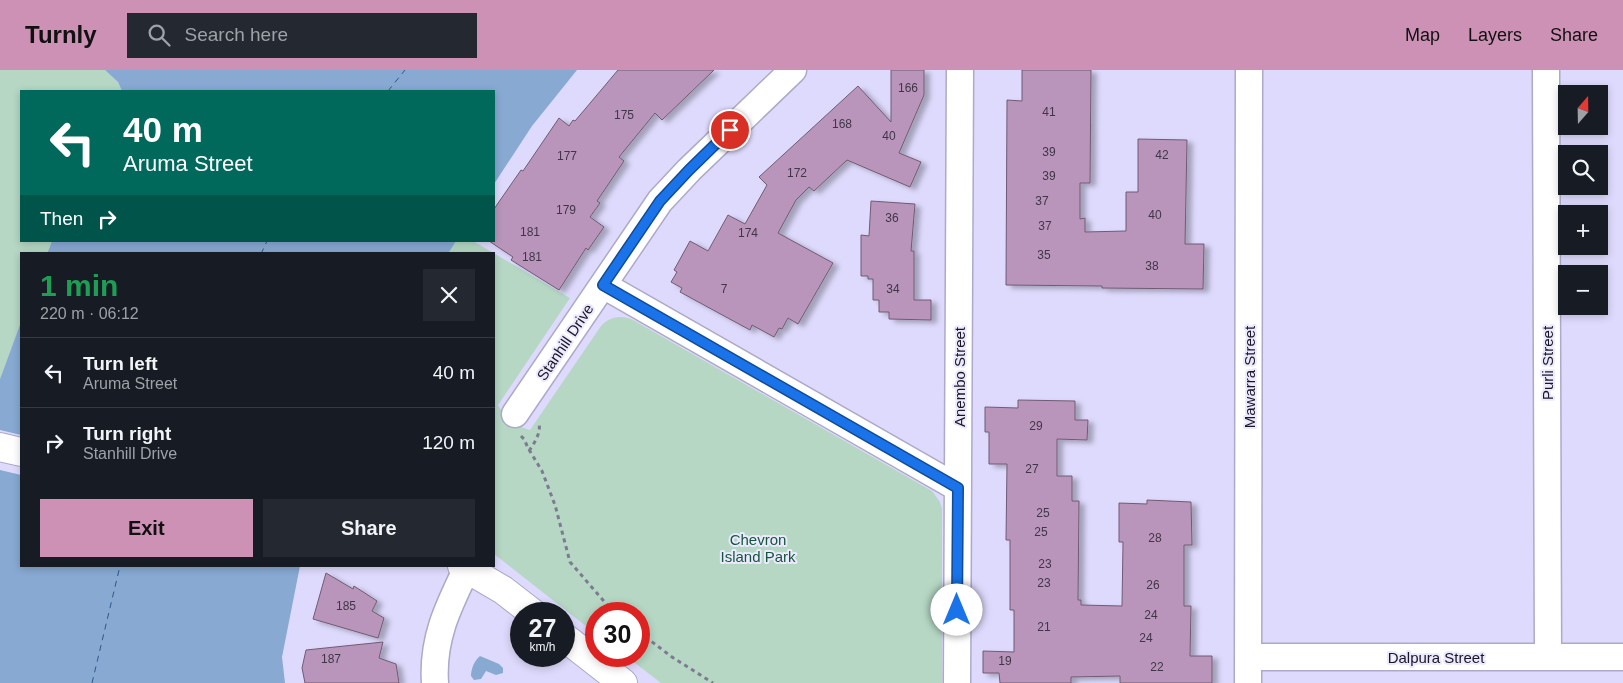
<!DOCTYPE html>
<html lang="en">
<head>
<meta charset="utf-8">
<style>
  body { margin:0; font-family:Arial,sans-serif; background:#242831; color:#f1f3f6; height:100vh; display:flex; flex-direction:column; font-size:19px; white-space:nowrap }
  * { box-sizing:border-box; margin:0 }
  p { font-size:16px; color:#9ea1a6 }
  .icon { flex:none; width:28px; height:28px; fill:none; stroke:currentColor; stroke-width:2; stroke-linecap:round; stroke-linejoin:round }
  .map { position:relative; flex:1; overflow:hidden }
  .sheet { position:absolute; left:20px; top:182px; width:475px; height:315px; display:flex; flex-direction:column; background:#171b24; border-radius:0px; box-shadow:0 2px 8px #0003 }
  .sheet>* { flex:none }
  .hud { position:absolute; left:20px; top:20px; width:475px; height:152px; border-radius:0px; box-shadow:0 2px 8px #0003; background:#00695c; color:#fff; overflow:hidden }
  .needle { width:32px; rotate:20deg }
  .controls { position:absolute; left:1558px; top:15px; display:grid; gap:10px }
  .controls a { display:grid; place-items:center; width:50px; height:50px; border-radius:0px; background:#171b24; box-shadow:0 2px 8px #0003; font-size:25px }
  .speed { position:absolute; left:510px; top:532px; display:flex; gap:10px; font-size:25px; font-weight:700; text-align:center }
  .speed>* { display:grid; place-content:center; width:65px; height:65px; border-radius:50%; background:#171b24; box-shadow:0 2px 8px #0003; line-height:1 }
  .speed small { font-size:12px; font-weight:400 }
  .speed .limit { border:8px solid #d22; background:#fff; color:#111 }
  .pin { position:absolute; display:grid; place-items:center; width:42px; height:42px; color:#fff; margin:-21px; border:2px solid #fff; border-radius:50%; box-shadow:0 1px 5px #0007 }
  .me { position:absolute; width:55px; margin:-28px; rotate:0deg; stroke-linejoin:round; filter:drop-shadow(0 0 4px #0008) }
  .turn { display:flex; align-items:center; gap:18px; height:105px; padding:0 20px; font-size:22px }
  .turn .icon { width:65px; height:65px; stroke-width:2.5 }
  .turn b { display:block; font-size:35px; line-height:42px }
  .then { display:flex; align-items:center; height:48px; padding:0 20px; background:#0003; gap:10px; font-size:19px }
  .round { display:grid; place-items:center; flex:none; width:52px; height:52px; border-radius:0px; background:#242831 }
  .headline { display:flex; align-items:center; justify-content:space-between; height:85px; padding:0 20px }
  h1 { font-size:30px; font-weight:700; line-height:38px; color:#1e9e55 }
  .primary-button { display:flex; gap:10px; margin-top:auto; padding:10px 20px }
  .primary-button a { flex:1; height:58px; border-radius:0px; background:#cd91b6; color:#111; font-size:20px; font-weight:700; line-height:58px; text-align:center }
  .primary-button a+a { background:#242831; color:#f1f3f6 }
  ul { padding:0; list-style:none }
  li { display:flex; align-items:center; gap:15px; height:70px; padding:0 20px; border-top:1px solid #363941 }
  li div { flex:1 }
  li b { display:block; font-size:19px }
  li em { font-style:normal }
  header { display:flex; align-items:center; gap:30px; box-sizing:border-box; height:70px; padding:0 25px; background:#cd91b6; color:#111 }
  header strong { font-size:24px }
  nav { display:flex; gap:28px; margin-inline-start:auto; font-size:18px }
  .search { width:350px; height:45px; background:#242831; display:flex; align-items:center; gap:12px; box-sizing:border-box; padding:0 18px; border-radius:0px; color:#9ea1a6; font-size:19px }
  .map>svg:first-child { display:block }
  .green { fill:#b5d7c4 }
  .water { fill:#88a9d2 }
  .pier { fill:#dedafd }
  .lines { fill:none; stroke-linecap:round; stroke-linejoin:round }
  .ferry { stroke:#2b588c; stroke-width:1; stroke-dasharray:6 5; stroke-linecap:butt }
  .building { fill:#b995bc; stroke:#715a73; filter:url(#shadow) }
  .minor-casing { stroke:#aca9c9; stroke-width:29 }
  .secondary-casing { stroke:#aca9c9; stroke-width:30 }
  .path { stroke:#7d7a92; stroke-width:3; stroke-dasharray:4 4; stroke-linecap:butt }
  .minor { stroke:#fff; stroke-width:26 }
  .secondary { stroke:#fff; stroke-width:28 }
  .route-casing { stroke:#114b97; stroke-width:12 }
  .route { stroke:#1a73e8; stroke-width:9 }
  .labels { text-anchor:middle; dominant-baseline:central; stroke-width:4; stroke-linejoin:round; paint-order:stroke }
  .number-label { font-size:12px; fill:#413649 }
  .street-label { font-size:15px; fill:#191723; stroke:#ebe9fe }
  .park-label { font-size:15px; fill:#15573b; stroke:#ebe9fe }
</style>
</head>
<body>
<header>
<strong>Turnly</strong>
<div class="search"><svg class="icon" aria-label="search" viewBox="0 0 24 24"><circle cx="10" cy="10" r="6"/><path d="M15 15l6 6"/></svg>Search here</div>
<nav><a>Map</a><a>Layers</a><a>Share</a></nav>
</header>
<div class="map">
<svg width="1623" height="613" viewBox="0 0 1623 613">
  <defs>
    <filter id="shadow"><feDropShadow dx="5.5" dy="3" stdDeviation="2.5" flood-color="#0004"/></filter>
  </defs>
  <rect width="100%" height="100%" fill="#dedafd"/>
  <path class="green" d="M0 0H105L118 12 122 21H21V171H52L47 184H21V252L0 309Z
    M456 171H473L570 228 498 335C505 349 516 356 530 360L601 256C610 246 622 245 633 250L932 421 940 432 942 439V613H661L626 586H639V544H596V564L494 484V184H448Z"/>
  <path class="water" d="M105 0H577L532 56 494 114V21H122L118 12Z
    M52 171H456L448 184H47Z
    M21 252V496H300L282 587 285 613H0V309Z
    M480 586 499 594 503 598V603L496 605 486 601 481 609 474 610 471 606C471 599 474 591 480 586Z"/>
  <path class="pier" d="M0 360 21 365V405L0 400Z"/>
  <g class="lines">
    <path class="ferry" d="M388 21 405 0
      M261 184 267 171
      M92 613 120 496"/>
  </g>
  <path class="building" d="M618 0H714L662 50 655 43 619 87 624 91 597 131 600 133 590 147 604 157 588 180 586 178 559 220 511 190 513 187 489 171H494V139L521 100 523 101 559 48 569 56 573 50 575 51Z
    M891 0H924V25L899 83 921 92 910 117 847 90 814 121 809 117 796 130 778 163 833 193 798 254 788 248 782 259 779 258 774 267 752 255 750 260 680 222 682 218 671 212 677 202 674 200 690 171 708 181 728 145 745 154 767 115 759 107 858 16 891 52Z
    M1022 0H1091L1090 113H1080V149L1085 148V162L1126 161V122H1138V69L1187 70 1185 174H1204L1203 219 1102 218V216L1006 215 1007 30 1022 31Z
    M871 131 915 134 911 181H914V230H931V250L889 249V242H879V230H873V209H868V206H861V165L869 166Z
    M1018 330 1075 331V350H1088L1087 370 1057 369V406H1072V431H1079L1078 530H1081V535L1122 536 1123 472H1119V433L1147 434V430L1191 432 1192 475H1184V536H1191L1190 586H1212V613H1120V606L1071 607V613H1000L999 603H983V581L1014 582V540H1010V470H1006L1007 394H989V362H985V337L1018 338Z
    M326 503 353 519 354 516 377 531 372 541 384 548 378 568 313 549Z
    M383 572 379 588 396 594 399 613H305L302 598 306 580Z"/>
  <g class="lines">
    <defs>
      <path id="minor" d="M1546 0 1548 586
        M603 215 958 418
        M515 344 660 131 689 100 793 0
        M1249 587H1623
        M435 613C432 569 448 537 467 498
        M957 613 960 0
        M1248 613 1249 0"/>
      <path id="secondary" d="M0 377 21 382
        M462 496 503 520 534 544
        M564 567 623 613"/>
    </defs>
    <use href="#minor" class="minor-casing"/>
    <use href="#secondary" class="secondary-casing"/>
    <path class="path" d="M521 366 524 369 528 378 542 401 555 435 570 492 615 544
      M529 381C535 372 541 363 539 353
      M639 562 672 587 713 613"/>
    <use href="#minor" class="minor"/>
    <use href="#secondary" class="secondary"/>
  </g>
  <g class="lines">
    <defs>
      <path id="route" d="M730 60 689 100 660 131 603 215 958 418 957 540"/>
    </defs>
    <use href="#route" class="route-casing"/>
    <use href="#route" class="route"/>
  </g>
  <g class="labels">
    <g class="number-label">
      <text x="908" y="18">166</text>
      <text x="1049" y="42">41</text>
      <text x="624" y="45">175</text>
      <text x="842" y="54">168</text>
      <text x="889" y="66">40</text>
      <text x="1049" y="82">39</text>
      <text x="1162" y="85">42</text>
      <text x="567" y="86">177</text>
      <text x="797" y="103">172</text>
      <text x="1049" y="106">39</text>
      <text x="1042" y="131">37</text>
      <text x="566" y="140">179</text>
      <text x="1155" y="145">40</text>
      <text x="892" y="148">36</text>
      <text x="1045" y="156">37</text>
      <text x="530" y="162">181</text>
      <text x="748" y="163">174</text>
      <text x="1044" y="185">35</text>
      <text x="532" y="187">181</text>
      <text x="1152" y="196">38</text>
      <text x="724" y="219">7</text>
      <text x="893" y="219">34</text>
      <text x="1036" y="356">29</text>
      <text x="1032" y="399">27</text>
      <text x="1043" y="443">25</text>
      <text x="1041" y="462">25</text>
      <text x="1155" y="468">28</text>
      <text x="1045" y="494">23</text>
      <text x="1044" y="513">23</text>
      <text x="1153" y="515">26</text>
      <text x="346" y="536">185</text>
      <text x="1151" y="545">24</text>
      <text x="1044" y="557">21</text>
      <text x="1146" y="568">24</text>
      <text x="331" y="589">187</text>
      <text x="1005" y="591">19</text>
      <text x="1157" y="597">22</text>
    </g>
    <g class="street-label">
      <text transform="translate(565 272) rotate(-56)">Stanhill Drive</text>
      <text transform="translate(1547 293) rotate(-90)">Purli Street</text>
      <text transform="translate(959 307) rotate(-90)">Anembo Street</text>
      <text transform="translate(1249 307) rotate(-90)">Mawarra Street</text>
      <text x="1436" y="587">Dalpura Street</text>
    </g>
    <g class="park-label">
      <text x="758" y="469">Chevron<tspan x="758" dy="17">Island Park</tspan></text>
    </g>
  </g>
</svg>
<div class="controls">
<a><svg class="needle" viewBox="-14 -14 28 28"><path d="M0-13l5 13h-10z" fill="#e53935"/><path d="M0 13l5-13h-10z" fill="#9ea1a6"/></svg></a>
<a><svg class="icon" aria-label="search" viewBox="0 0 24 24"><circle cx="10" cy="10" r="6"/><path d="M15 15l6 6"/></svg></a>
<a>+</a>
<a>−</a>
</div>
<div class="speed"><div>27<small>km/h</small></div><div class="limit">30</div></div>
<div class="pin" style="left:730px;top:60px;background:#d93025"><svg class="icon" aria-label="arrive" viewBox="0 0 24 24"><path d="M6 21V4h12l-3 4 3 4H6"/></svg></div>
<svg class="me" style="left:957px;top:540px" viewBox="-20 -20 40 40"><circle r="19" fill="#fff"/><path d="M0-13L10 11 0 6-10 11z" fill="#1a73e8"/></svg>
<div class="hud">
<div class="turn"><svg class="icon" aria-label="left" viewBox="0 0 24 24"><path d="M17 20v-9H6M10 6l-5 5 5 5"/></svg><div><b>40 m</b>Aruma Street</div></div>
<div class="then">Then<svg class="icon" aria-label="right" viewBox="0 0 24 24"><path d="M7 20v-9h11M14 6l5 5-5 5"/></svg></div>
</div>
<section class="sheet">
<div class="headline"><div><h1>1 min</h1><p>220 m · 06:12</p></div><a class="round"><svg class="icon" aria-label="close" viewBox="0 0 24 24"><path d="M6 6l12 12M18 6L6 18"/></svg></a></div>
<ul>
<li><svg class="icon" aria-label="left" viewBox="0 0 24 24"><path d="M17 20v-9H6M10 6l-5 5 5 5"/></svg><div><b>Turn left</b><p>Aruma Street</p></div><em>40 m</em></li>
<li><svg class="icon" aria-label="right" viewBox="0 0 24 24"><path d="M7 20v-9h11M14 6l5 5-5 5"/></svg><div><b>Turn right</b><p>Stanhill Drive</p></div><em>120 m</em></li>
</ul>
<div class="primary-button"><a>Exit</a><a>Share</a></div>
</section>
</div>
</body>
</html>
